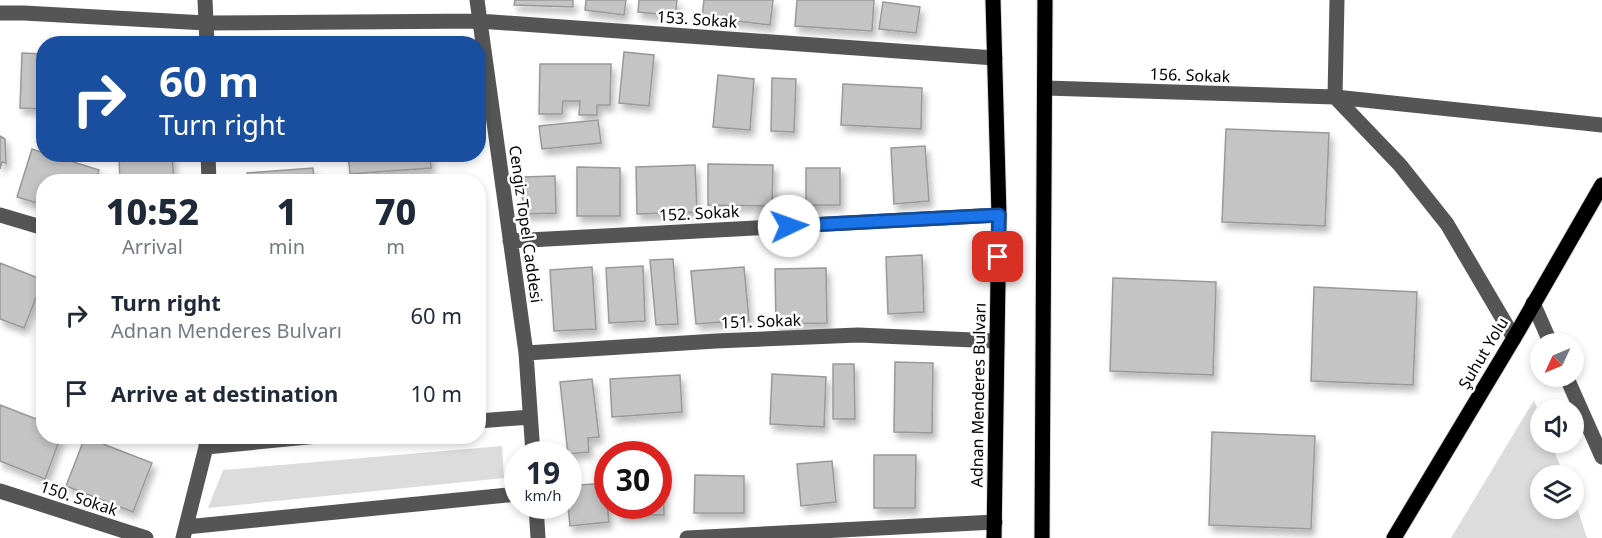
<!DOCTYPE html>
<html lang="en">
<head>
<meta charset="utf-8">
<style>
  body { margin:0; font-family:"Noto Sans",sans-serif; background:#f6f6f7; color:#1f2937; height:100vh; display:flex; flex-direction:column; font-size:22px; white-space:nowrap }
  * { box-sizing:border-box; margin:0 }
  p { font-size:20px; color:#747a83 }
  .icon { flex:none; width:33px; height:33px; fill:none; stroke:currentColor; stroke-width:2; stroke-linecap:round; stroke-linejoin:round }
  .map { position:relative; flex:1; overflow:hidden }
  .side { position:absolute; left:36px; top:174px; width:450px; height:270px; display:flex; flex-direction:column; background:#fff; border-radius:24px; box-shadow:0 3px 9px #0003 }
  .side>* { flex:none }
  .hud { position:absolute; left:36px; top:36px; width:450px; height:126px; border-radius:24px; box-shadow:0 3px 9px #0003; background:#1a4fa0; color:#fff; overflow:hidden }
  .needle { width:39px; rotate:226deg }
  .fabs { position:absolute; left:1530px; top:333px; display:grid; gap:12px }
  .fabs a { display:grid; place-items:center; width:54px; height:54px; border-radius:50%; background:#fff; box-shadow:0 3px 9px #0003; font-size:30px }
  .speed { position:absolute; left:504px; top:441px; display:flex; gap:12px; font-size:30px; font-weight:700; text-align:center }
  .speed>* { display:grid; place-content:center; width:78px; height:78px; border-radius:50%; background:#fff; box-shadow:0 3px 9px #0003; line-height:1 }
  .speed small { font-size:15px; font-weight:400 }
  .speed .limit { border:9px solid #d22; background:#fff; color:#111 }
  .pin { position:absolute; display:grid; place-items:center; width:51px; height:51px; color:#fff; margin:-26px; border-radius:12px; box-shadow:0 3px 9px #0006 }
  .me { position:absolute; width:66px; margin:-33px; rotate:87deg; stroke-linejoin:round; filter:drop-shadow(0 0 4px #0008) }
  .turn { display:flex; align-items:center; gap:21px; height:126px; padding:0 24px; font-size:27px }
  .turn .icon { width:78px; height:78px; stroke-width:2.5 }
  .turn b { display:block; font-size:42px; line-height:51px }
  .eta { display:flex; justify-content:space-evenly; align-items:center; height:102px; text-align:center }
  .eta b { font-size:36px; font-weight:800; line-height:42px }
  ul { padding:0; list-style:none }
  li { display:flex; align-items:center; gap:18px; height:78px; padding:0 24px }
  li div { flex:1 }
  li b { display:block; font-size:22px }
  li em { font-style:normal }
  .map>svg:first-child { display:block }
  .green { fill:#dcdcdc }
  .building { fill:#c4c4c4; stroke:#999; stroke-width:1.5; filter:url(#shadow) }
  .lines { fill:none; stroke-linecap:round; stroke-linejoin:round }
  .major-casing { stroke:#dbdbdb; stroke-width:17 }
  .minor { stroke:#555; stroke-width:15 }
  .major { stroke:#000; stroke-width:15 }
  .route-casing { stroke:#114b97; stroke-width:15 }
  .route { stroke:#1a73e8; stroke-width:10 }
  .labels { text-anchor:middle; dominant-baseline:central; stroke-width:5; stroke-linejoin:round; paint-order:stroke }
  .street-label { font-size:16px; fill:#000; stroke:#fff }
</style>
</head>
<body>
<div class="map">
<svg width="1602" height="538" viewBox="0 0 1602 538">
  <defs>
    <filter id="shadow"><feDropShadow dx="3.5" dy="6" stdDeviation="3" flood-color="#0004"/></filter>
  </defs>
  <rect width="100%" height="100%" fill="#fff"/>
  <path class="green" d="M1534 400 1540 416V442L1551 443 1564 475 1540 476V508H1574V498L1587 538H1451Z
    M502 446 504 478 208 508 223 470Z"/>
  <path class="building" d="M515 0H573V7L514 5Z
    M586 0H626L624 15 585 10Z
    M639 0H677L675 16 638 12Z
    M704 0H773L770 25 702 17Z
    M797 0H874L872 31 795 26Z
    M883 2 920 7 916 33 879 29Z
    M624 52 654 55 649 106 619 103Z
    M22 53 44 54V109L20 108Z
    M540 64H611L610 105H597V115H579L580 101H563L562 114H539Z
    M718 75 754 79 750 130 713 127Z
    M772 78 796 79 794 132 771 131Z
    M843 84 922 88 921 129 841 125Z
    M598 120 601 143 542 149 539 126Z
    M1226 129 1329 133 1325 226 1222 222Z
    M0 136 5 139 6 163 2 162 0 169Z
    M925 146 929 201 894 204 891 148Z
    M32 149 44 153V154H48L99 170 96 182H44V205L17 197Z
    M172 154 174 182H120L119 155Z
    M348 154H430L431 168 350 174Z
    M708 164 773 165 772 206 708 205Z
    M695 165 697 212 637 214 636 167Z
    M577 167 620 168V216H577Z
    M313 168 314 182H248L247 173Z
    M806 168H840V205H806Z
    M555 176 556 213 523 214 522 177Z
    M922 255 924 312 888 314 886 257Z
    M673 259 678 324 656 325 650 260Z
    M0 263 43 280 24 328 0 319Z
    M643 266 645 321 609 323 606 268Z
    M592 267 596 329 554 331 550 270Z
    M744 267 749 320 696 324 691 271Z
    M826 268 827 323 776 324 775 269Z
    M1113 278 1216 282 1213 375 1110 371Z
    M1314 287 1417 292 1413 385 1311 381Z
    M895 362 933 363 932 433 894 432Z
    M833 364H854L855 419H833Z
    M772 374 826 377 824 427 770 424Z
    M680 375 682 412 612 417 610 379Z
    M592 379 599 437 588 438 589 452 568 454 560 382Z
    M0 405 44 422V436H61L45 479 0 461Z
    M1212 432 1315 436 1311 529 1209 525Z
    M85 437 152 463 133 512 66 486Z
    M874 455H916L915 508H874Z
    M832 461 836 502 801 506 797 464Z
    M658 469H663L664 515H619V506H658Z
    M695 475 744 476V513H694Z
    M605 483 609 522 570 526 568 506V486Z"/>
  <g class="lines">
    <defs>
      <path id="major" d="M993 0 999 215 994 538
        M1042 538 1045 0
        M1394 538 1514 338 1602 185"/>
    </defs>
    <use href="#major" class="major-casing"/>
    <path class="minor" d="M205 0 207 44
      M477 0 526 353 533 454
      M1337 0 1335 97 1400 165 1447 224 1514 338
      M0 13H24L206 23 479 21 995 58
      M1045 88 1335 97 1602 125
      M208 154 209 182
      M0 215 44 228
      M510 241 999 215
      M1533 303 1551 344
      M526 353 716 341 858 335 997 341
      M1566 376 1602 457
      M478 421 530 417
      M206 447 318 436
      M0 491 146 538
      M536 506 538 538
      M186 527 518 494
      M183 538 206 447V436
      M687 538 995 522"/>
    <use href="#major" class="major"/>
  </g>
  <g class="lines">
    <defs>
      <path id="route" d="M789 226 999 215 998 257"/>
    </defs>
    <use href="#route" class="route-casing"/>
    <use href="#route" class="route"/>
  </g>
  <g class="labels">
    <g class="street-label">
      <text transform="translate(697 19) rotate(4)">153. Sokak</text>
      <text transform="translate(1190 75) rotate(2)">156. Sokak</text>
      <text transform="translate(699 213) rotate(-3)">152. Sokak</text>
      <text transform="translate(526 224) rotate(82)">Cengiz Topel Caddesi</text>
      <text transform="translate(761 321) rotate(-2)">151. Sokak</text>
      <text transform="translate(1483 353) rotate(-59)">Şuhut Yolu</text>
      <text transform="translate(978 395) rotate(-89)">Adnan Menderes Bulvarı</text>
      <text transform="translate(79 498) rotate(18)">150. Sokak</text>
    </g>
  </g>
</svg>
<div class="fabs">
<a><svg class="needle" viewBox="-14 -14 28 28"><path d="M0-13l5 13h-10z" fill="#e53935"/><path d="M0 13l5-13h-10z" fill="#747a83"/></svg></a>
<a><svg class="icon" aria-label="sound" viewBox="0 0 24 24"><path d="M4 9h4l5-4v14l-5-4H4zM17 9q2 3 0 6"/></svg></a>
<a><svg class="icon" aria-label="layers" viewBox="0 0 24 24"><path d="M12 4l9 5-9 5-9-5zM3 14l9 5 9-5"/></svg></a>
</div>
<div class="speed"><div>19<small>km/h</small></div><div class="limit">30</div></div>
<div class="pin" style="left:998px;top:257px;background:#d93025"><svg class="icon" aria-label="arrive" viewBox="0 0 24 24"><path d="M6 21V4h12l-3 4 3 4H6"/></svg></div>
<svg class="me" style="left:789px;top:226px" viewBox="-20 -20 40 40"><circle r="19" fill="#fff"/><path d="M0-13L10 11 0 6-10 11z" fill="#1a73e8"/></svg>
<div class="hud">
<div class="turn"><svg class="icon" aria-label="right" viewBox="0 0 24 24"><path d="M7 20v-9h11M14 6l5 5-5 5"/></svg><div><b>60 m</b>Turn right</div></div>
</div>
<section class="side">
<div class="eta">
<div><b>10:52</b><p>Arrival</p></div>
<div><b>1</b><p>min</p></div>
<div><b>70</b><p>m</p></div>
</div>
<ul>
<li><svg class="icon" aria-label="right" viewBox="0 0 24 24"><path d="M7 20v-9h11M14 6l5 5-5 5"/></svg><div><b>Turn right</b><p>Adnan Menderes Bulvarı</p></div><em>60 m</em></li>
<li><svg class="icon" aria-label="arrive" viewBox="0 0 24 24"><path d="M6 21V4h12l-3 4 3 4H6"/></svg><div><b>Arrive at destination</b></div><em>10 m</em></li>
</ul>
</section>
</div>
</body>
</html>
